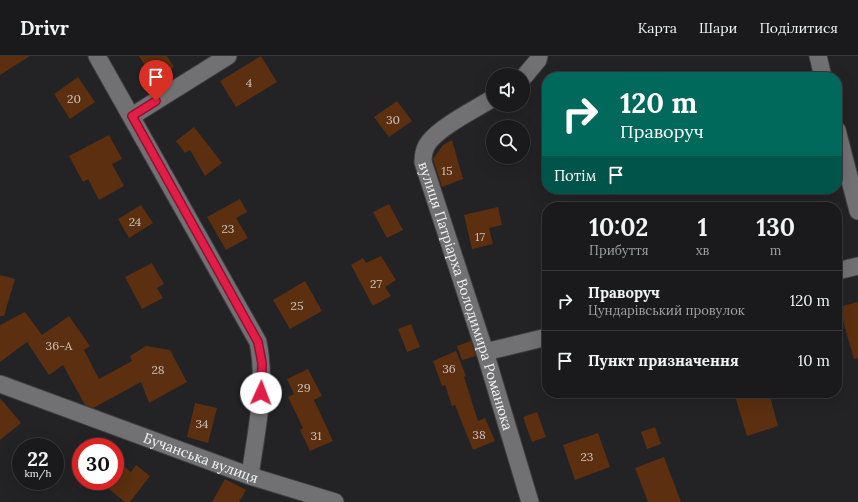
<!DOCTYPE html>
<html lang="uk">
<head>
<meta charset="utf-8">
<style>
  body { margin:0; font-family:Lora,serif; background:#232325; color:#f1f3f6; height:100vh; display:flex; flex-direction:column; font-size:15px; white-space:nowrap }
  * { box-sizing:border-box; margin:0 }
  p { font-size:13px; color:#9fa1a3 }
  .icon { flex:none; width:22px; height:22px; fill:none; stroke:currentColor; stroke-width:2; stroke-linecap:round; stroke-linejoin:round }
  .map { position:relative; flex:1; overflow:hidden }
  .drawer { position:absolute; left:542px; top:146px; width:300px; height:196px; display:flex; flex-direction:column; background:#1a1a1c; border-radius:16px; box-shadow:0 4px 16px #0002,0 0 0 1px #38383b }
  .drawer>* { flex:none }
  .hud { position:absolute; left:542px; top:16px; width:300px; height:122px; border-radius:16px; box-shadow:0 4px 16px #0002,0 0 0 1px #38383b; background:#00695c; color:#fff; overflow:hidden }
  .fabs { position:absolute; left:486px; top:12px; display:grid; gap:8px }
  .fabs a { display:grid; place-items:center; width:44px; height:44px; border-radius:50%; background:#1a1a1c; box-shadow:0 4px 16px #0002,0 0 0 1px #38383b; font-size:20px }
  .speed { position:absolute; left:12px; top:382px; display:flex; gap:8px; font-size:20px; font-weight:700; text-align:center }
  .speed>* { display:grid; place-content:center; width:52px; height:52px; border-radius:50%; background:#1a1a1c; box-shadow:0 4px 16px #0002,0 0 0 1px #38383b; line-height:1 }
  .speed small { font-size:10px; font-weight:400 }
  .speed .limit { border:6px solid #d22; background:#fff; color:#111 }
  .pin { position:absolute; display:grid; place-items:center; width:34px; height:34px; color:#fff; margin:-41px -17px; border-radius:50% 50% 50% 0; rotate:-45deg; box-shadow:0 0 4px #0007 }
  .pin .icon { rotate:45deg }
  .me { position:absolute; width:44px; margin:-22px; rotate:2deg; stroke-linejoin:round; filter:drop-shadow(0 0 3px #0008) }
  .turn { display:flex; align-items:center; gap:14px; height:84px; padding:0 12px; font-size:18px }
  .turn .icon { width:52px; height:52px; stroke-width:2.5 }
  .turn b { display:block; font-size:28px; line-height:34px }
  .then { display:flex; align-items:center; height:38px; padding:0 12px; background:#0003; gap:8px; font-size:15px }
  .eta { display:flex; justify-content:space-evenly; align-items:center; height:68px; text-align:center }
  .eta b { font-size:24px; font-weight:700; line-height:28px }
  ul { padding:0; list-style:none }
  li { display:flex; align-items:center; gap:12px; height:60px; padding:0 12px; border-top:1px solid #38383b }
  li div { flex:1 }
  li b { display:block; font-size:15px }
  li em { font-style:normal }
  header { display:flex; align-items:center; gap:24px; box-sizing:border-box; height:56px; padding:0 20px; background:#1a1a1c; border-bottom:1px solid #38383b }
  header strong { font-size:19px }
  nav { display:flex; gap:22px; margin-inline-start:auto; font-size:14px }
  .map>svg:first-child { display:block }
  .building { fill:#5b2f10 }
  .lines { fill:none; stroke-linecap:round; stroke-linejoin:round }
  .street-casing { stroke:#404042; stroke-width:19 }
  .street { stroke:#717174; stroke-width:17 }
  .route-casing { stroke:#92132f; stroke-width:10 }
  .route { stroke:#e11d48; stroke-width:7 }
  .labels { text-anchor:middle; dominant-baseline:central; stroke-width:4; stroke-linejoin:round; paint-order:stroke }
  .number-label { font-size:12px; fill:#cdc3bc }
  .street-label { font-size:14px; fill:#f3f4f5; stroke:#0d0d0e }
</style>
</head>
<body>
<header>
<strong>Drivr</strong>
<nav><a>Карта</a><a>Шари</a><a>Поділитися</a></nav>
</header>
<div class="map">
<svg width="858" height="446" viewBox="0 0 858 446">
  <rect width="100%" height="100%" fill="#232326"/>
  <path class="building" d="M0 0H30L0 19Z
    M139 0H167L174 11 154 24Z
    M261 0 277 26 236 51 220 25Z
    M78 21 95 46 70 63 54 38Z
    M397 45 412 65 389 81 374 61Z
    M194 71 222 107 205 120 190 94 185 97 176 85Z
    M109 79 122 103 112 108 124 130 99 144 88 123 83 126 69 100Z
    M452 84 463 123 442 131 433 103 443 89Z
    M240 143 247 156 236 162 248 182 226 194 207 161Z
    M389 148 403 174 387 182 373 156Z
    M141 149 153 167 129 182 118 163Z
    M498 151 502 169 489 172 493 188 472 193 464 159Z
    M381 200 396 224 385 231 391 240 373 250 351 209 363 202 366 207Z
    M152 207 164 228 157 232 163 242 142 253 125 221Z
    M0 219 15 223 4 260H0Z
    M305 225 322 255 290 273 273 244Z
    M858 246V302L854 303 839 251Z
    M25 256 42 279 69 260 90 290 84 294 99 323 132 305 130 300 146 290 170 294 187 326 149 347 141 326 93 352 85 349 63 309 49 319 27 286 0 306V269Z
    M411 268 420 291 407 296 398 273Z
    M471 285 476 300 462 304 457 290Z
    M456 295 466 320 464 321 478 365 485 362 495 385 473 394 455 349 452 350 445 329 442 330 433 305Z
    M308 313 322 340 314 344 333 385 310 395 300 374 303 372 288 341 294 338 287 323Z
    M734 337H769L778 370 747 380Z
    M0 342 21 367 0 384Z
    M195 347 217 352 208 387 187 381Z
    M537 356 546 381 532 386 523 361Z
    M655 371 661 388 647 393 641 376Z
    M598 377 610 411 575 424 563 389Z
    M664 401 681 446H648L635 412Z
    M115 403 131 416 136 409 150 420 130 446H125L99 425H115Z
    M225 423 246 434 239 446H212Z"/>
  <g class="lines">
    <defs>
      <g id="street">
        <path d="M97 0 258 286C267 330 256 376 250 420"/>
        <path d="M818 0 823 21"/>
        <path d="M523 22 538 4 539 0"/>
        <path id="s1" d="M493 42C476 53 441 70 429 86 424 92 423 98 423 106L485 296 530 446"/>
        <path d="M132 60 228 0"/>
        <path d="M837 74 858 155"/>
        <path d="M837 215 858 210"/>
        <path d="M485 296 547 281"/>
        <path id="s2" d="M0 328 250 420 335 446"/>
      </g>
    </defs>
    <use href="#street" class="street-casing"/>
    <use href="#street" class="street"/>
  </g>
  <g class="lines">
    <defs>
      <path id="route" d="M156 45 132 60 258 286 262 307 261 337"/>
    </defs>
    <use href="#route" class="route-casing"/>
    <use href="#route" class="route"/>
  </g>
  <g class="labels">
    <g class="number-label">
      <text x="249" y="26">4</text>
      <text x="74" y="42">20</text>
      <text x="393" y="63">30</text>
      <text x="447" y="114">15</text>
      <text x="135" y="165">24</text>
      <text x="228" y="172">23</text>
      <text x="480" y="180">17</text>
      <text x="376" y="227">27</text>
      <text x="297" y="249">25</text>
      <text x="59" y="289">36-А</text>
      <text x="449" y="312">36</text>
      <text x="158" y="313">28</text>
      <text x="304" y="331">29</text>
      <text x="202" y="367">34</text>
      <text x="479" y="378">38</text>
      <text x="316" y="379">31</text>
      <text x="587" y="400">23</text>
    </g>
    <g class="street-label">
      <text stroke="none"><textPath href="#s1" startOffset="240">вулиця Патріарха Володимира Романюка</textPath></text>
      <text stroke="none"><textPath href="#s2" startOffset="214">Бучанська вулиця</textPath></text>
    </g>
  </g>
</svg>
<div class="fabs">
<a><svg class="icon" aria-label="sound" viewBox="0 0 24 24"><path d="M4 9h4l5-4v14l-5-4H4zM17 9q2 3 0 6"/></svg></a>
<a><svg class="icon" aria-label="search" viewBox="0 0 24 24"><circle cx="10" cy="10" r="6"/><path d="M15 15l6 6"/></svg></a>
</div>
<div class="speed"><div>22<small>km/h</small></div><div class="limit">30</div></div>
<div class="pin" style="left:156px;top:45px;background:#d93025"><svg class="icon" aria-label="arrive" viewBox="0 0 24 24"><path d="M6 21V4h12l-3 4 3 4H6"/></svg></div>
<svg class="me" style="left:261px;top:337px" viewBox="-20 -20 40 40"><circle r="19" fill="#fff"/><path d="M0-13L10 11 0 6-10 11z" fill="#e11d48"/></svg>
<div class="hud">
<div class="turn"><svg class="icon" aria-label="right" viewBox="0 0 24 24"><path d="M7 20v-9h11M14 6l5 5-5 5"/></svg><div><b>120 m</b>Праворуч</div></div>
<div class="then">Потім<svg class="icon" aria-label="arrive" viewBox="0 0 24 24"><path d="M6 21V4h12l-3 4 3 4H6"/></svg></div>
</div>
<section class="drawer">
<div class="eta">
<div><b>10:02</b><p>Прибуття</p></div>
<div><b>1</b><p>хв</p></div>
<div><b>130</b><p>m</p></div>
</div>
<ul>
<li><svg class="icon" aria-label="right" viewBox="0 0 24 24"><path d="M7 20v-9h11M14 6l5 5-5 5"/></svg><div><b>Праворуч</b><p>Цундарівський провулок</p></div><em>120 m</em></li>
<li><svg class="icon" aria-label="arrive" viewBox="0 0 24 24"><path d="M6 21V4h12l-3 4 3 4H6"/></svg><div><b>Пункт призначення</b></div><em>10 m</em></li>
</ul>
</section>
</div>
</body>
</html>
